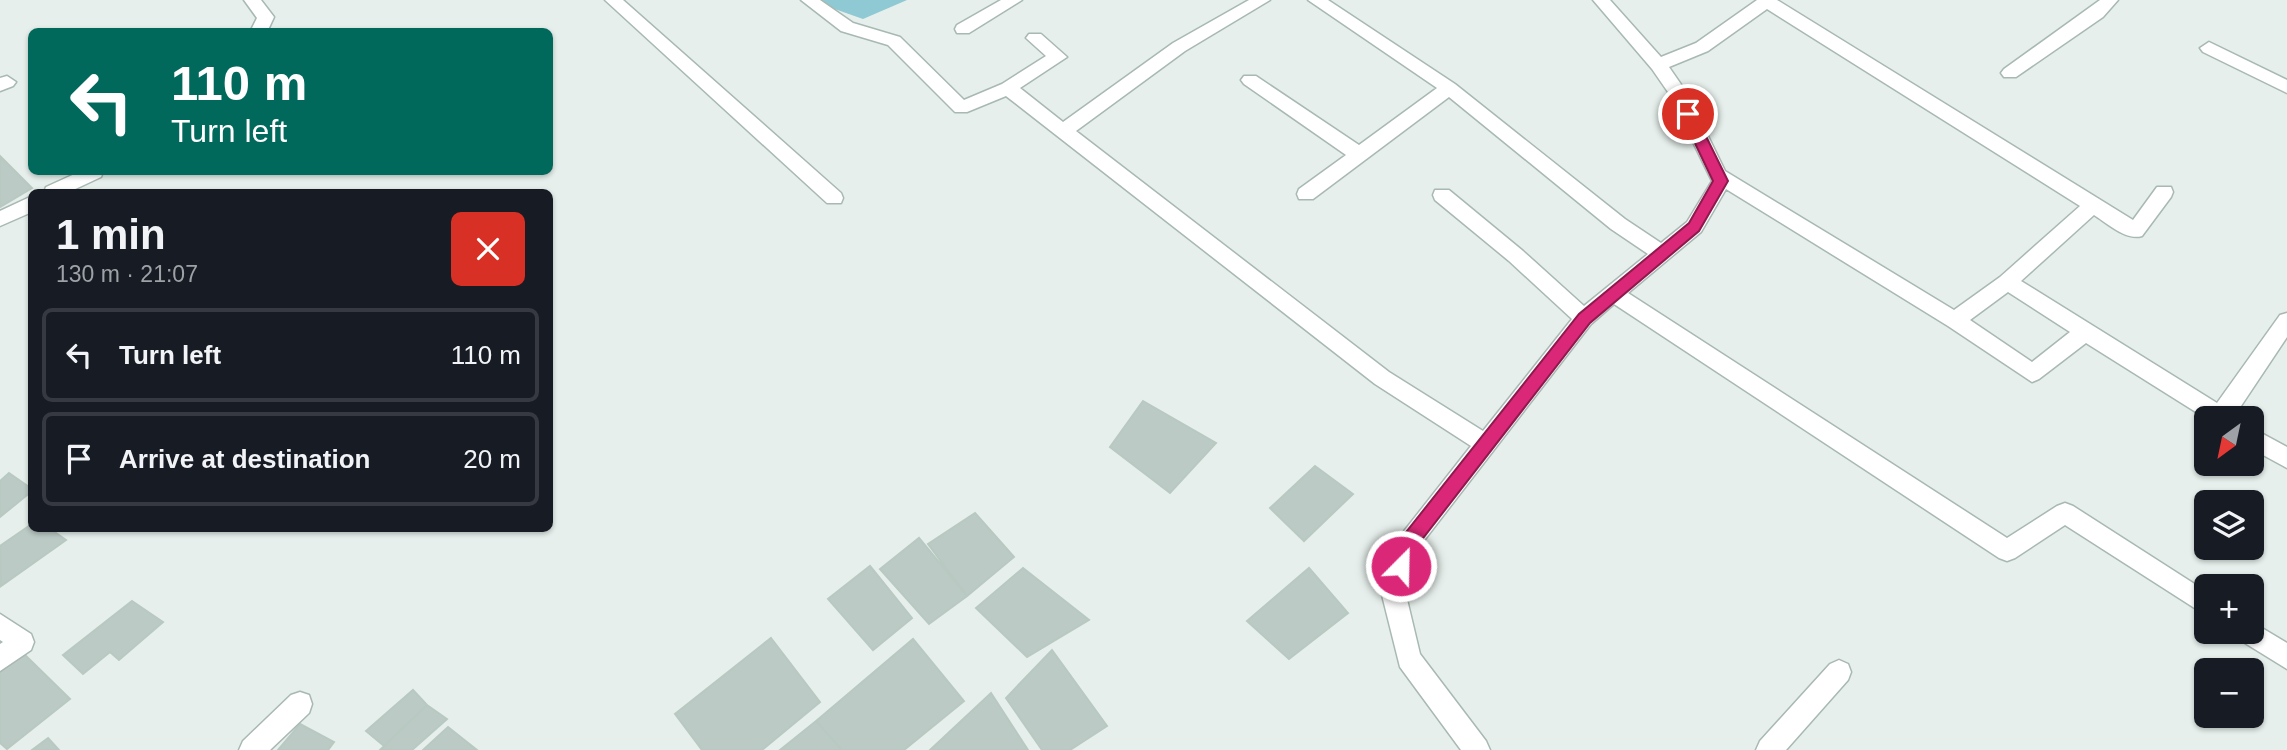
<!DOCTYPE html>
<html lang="en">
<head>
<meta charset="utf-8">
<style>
  body { margin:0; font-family:Arial,sans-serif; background:#20242c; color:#f1f3f6; height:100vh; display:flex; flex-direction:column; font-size:26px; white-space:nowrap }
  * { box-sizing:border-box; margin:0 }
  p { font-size:23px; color:#9ea1a6 }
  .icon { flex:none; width:38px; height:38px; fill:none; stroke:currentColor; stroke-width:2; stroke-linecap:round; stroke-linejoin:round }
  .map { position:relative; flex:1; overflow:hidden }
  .side { position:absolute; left:28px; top:189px; width:525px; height:343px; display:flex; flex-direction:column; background:#171b24; border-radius:10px; box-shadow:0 2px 5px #0004 }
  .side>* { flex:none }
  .banner { position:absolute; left:28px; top:28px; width:525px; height:147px; border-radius:10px; box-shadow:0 2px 5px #0004; background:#00695c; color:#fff; overflow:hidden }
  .needle { width:46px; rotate:213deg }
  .controls { position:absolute; left:2194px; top:406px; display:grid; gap:14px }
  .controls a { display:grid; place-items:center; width:70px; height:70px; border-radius:10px; background:#171b24; box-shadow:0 2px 5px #0004; font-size:35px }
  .pin { position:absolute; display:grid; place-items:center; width:60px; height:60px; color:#fff; margin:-30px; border:4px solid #fff; border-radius:50%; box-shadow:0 2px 7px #0007 }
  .me { position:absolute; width:77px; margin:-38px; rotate:23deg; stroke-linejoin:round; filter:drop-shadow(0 0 5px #0008) }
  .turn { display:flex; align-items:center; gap:24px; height:147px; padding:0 28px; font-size:32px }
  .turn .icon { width:91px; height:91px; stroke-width:2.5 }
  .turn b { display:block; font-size:49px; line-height:60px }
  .round { display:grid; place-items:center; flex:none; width:74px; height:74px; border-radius:10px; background:#20242c }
  .overview { display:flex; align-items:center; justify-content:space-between; height:119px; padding:0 28px }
  h1 { font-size:42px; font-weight:700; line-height:52px }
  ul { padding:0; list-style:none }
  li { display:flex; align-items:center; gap:21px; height:94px; margin:0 14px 10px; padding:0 14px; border:4px solid #363941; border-radius:10px }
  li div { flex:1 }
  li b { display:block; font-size:26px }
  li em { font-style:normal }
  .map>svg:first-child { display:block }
  .water { fill:#8ec9d4 }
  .building { fill:#bbcac4; stroke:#b8c9c2; stroke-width:2 }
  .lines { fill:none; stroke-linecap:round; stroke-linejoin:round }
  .lane-casing { stroke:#a8b8b2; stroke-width:3 }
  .street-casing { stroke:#a8b8b2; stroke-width:3 }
  .lane { fill:#fff; fill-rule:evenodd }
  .street { fill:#fff; fill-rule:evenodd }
  .route { fill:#db2777; stroke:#8e194d; stroke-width:2 }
</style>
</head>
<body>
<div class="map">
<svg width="2287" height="750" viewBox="0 0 2287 750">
  <rect width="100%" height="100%" fill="#e6efeb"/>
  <path class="water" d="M819 0H907L863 19 829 7Z"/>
  <path class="building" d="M0 156 32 188 0 207Z
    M1143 401 1216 443 1170 493 1110 447Z
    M1315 466 1353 494 1304 541 1270 508Z
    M9 473 32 489V491L0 517V481Z
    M975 513 1014 557 967 596 928 544Z
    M32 524V528H49L66 540 1 586 0 546Z
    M919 538 967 596 929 624 880 569Z
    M870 566 912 618 873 650 828 599Z
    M1023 568 1089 620 1027 657 976 608Z
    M1309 568 1348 613 1289 659 1247 621Z
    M132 601 163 622 119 660 110 652 83 674 63 655Z
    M771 638 820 702 762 750H702L675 714Z
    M913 639 964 701 904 750H842L816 721Z
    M1052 650 1107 726 1070 750H1042L1006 698Z
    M23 653 70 699 7 749 0 743V672Z
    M413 690 427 705 384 746 366 731Z
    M991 693 1028 750H930Z
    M427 705 447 719 412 750H380Z
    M816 721 842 750H780Z
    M300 724 334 742 328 750H278Z
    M448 727 477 750H423Z
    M48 738 59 750H32Z"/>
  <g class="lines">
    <defs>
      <path id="lane" d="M7 76 16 82 13 86 0 91V78Z"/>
      <path id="street" d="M244 0H261L274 17 267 32H250L257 18Z
        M605 0H623L841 193 843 198 841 203H827Z
        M801 0H820L853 23 900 37 964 100 1002 84 1046 56 1026 38 1029 34H1041L1067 57 1020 88 1063 122 1173 43 1249 0H1270L1185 51 1076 131 1389 372 1483 431 1572 319 1509 261 1435 200 1433 195 1435 190H1449L1523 251 1584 306 1648 254 1611 229 1449 97 1313 199H1299L1297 194 1299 189 1346 155 1244 84 1241 80 1244 76H1256L1359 145 1437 88 1308 0H1328L1455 84 1625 219 1661 243 1687 222 1712 181 1670 95 1652 69 1593 0H1610L1661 57 1696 43 1757 0H1777L2133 220 2157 187H2171L2173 192 2171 197 2142 236C2126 241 2107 223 2094 215L2021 281 2217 403 2280 315 2287 313V337L2233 418 2207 419 2086 343 2039 379 2032 382 1948 326 1726 189 1701 232 1628 293 2007 538 2057 506 2065 503 2073 506 2207 592V616L2065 525 2015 558 2007 561 1999 558 1614 304 1591 324 1419 547 1405 591 1420 654 1486 741 1490 750H1461L1400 667 1381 591 1401 535 1471 446 1375 384 1006 96 967 112H955L888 45 841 31ZM1767 9 2080 206 2000 277 1954 310 1725 171 1687 93 1669 67 1708 51ZM2008 292 2070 332 2032 362 1970 320Z
        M1001 0H1022L969 33H957L955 29 957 25Z
        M2100 0H2118L2103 17 2016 77H2004L2001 73 2004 69Z
        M2209 42 2287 80V93L2203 52 2200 48Z
        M79 172H103L101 177 69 192H44L46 187Z
        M32 196V212L0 226V211Z
        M2252 428 2287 447V468L2252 449Z
        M0 614 31 634 34 642 31 650 0 671V644L3 642 0 640Z
        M2252 622 2287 643V669L2240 640 2236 632H2252Z
        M1839 660 1848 664 1851 672 1848 680 1786 750H1756L1760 741 1830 664Z
        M300 692 309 695 312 704 309 713 270 750H239L243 741 291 695Z"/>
    </defs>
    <use href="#lane" class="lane-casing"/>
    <use href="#street" class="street-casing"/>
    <use href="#lane" class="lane"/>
    <use href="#street" class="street"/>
  </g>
  <path class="route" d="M1688 109 1695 114 1728 181 1699 231 1590 323 1417 546 1408 572 1401 574 1395 572 1393 566 1403 536 1579 314 1689 223 1713 181 1681 114Z"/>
</svg>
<div class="controls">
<a><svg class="needle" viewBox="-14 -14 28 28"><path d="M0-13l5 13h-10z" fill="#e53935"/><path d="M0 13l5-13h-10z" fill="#9ea1a6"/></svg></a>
<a><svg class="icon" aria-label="layers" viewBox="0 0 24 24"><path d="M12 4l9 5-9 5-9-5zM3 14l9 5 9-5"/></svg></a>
<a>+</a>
<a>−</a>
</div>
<div class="pin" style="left:1688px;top:114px;background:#d93025"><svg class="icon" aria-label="arrive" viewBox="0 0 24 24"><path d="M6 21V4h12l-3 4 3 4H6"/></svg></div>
<svg class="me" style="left:1401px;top:566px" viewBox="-20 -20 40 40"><circle r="17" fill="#db2777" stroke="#fff" stroke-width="3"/><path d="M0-11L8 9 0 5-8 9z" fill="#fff"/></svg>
<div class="banner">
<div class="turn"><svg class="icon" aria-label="left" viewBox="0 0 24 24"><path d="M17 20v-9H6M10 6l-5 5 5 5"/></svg><div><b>110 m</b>Turn left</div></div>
</div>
<section class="side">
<div class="overview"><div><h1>1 min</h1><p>130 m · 21:07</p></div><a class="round" style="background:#d93025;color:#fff"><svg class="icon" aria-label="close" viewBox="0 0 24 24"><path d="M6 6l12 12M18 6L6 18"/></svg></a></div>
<ul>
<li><svg class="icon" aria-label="left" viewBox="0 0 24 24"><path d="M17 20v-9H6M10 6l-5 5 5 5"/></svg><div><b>Turn left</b></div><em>110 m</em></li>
<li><svg class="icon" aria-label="arrive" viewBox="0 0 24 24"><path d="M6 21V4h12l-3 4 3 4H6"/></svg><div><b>Arrive at destination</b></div><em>20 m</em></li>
</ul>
</section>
</div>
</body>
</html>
